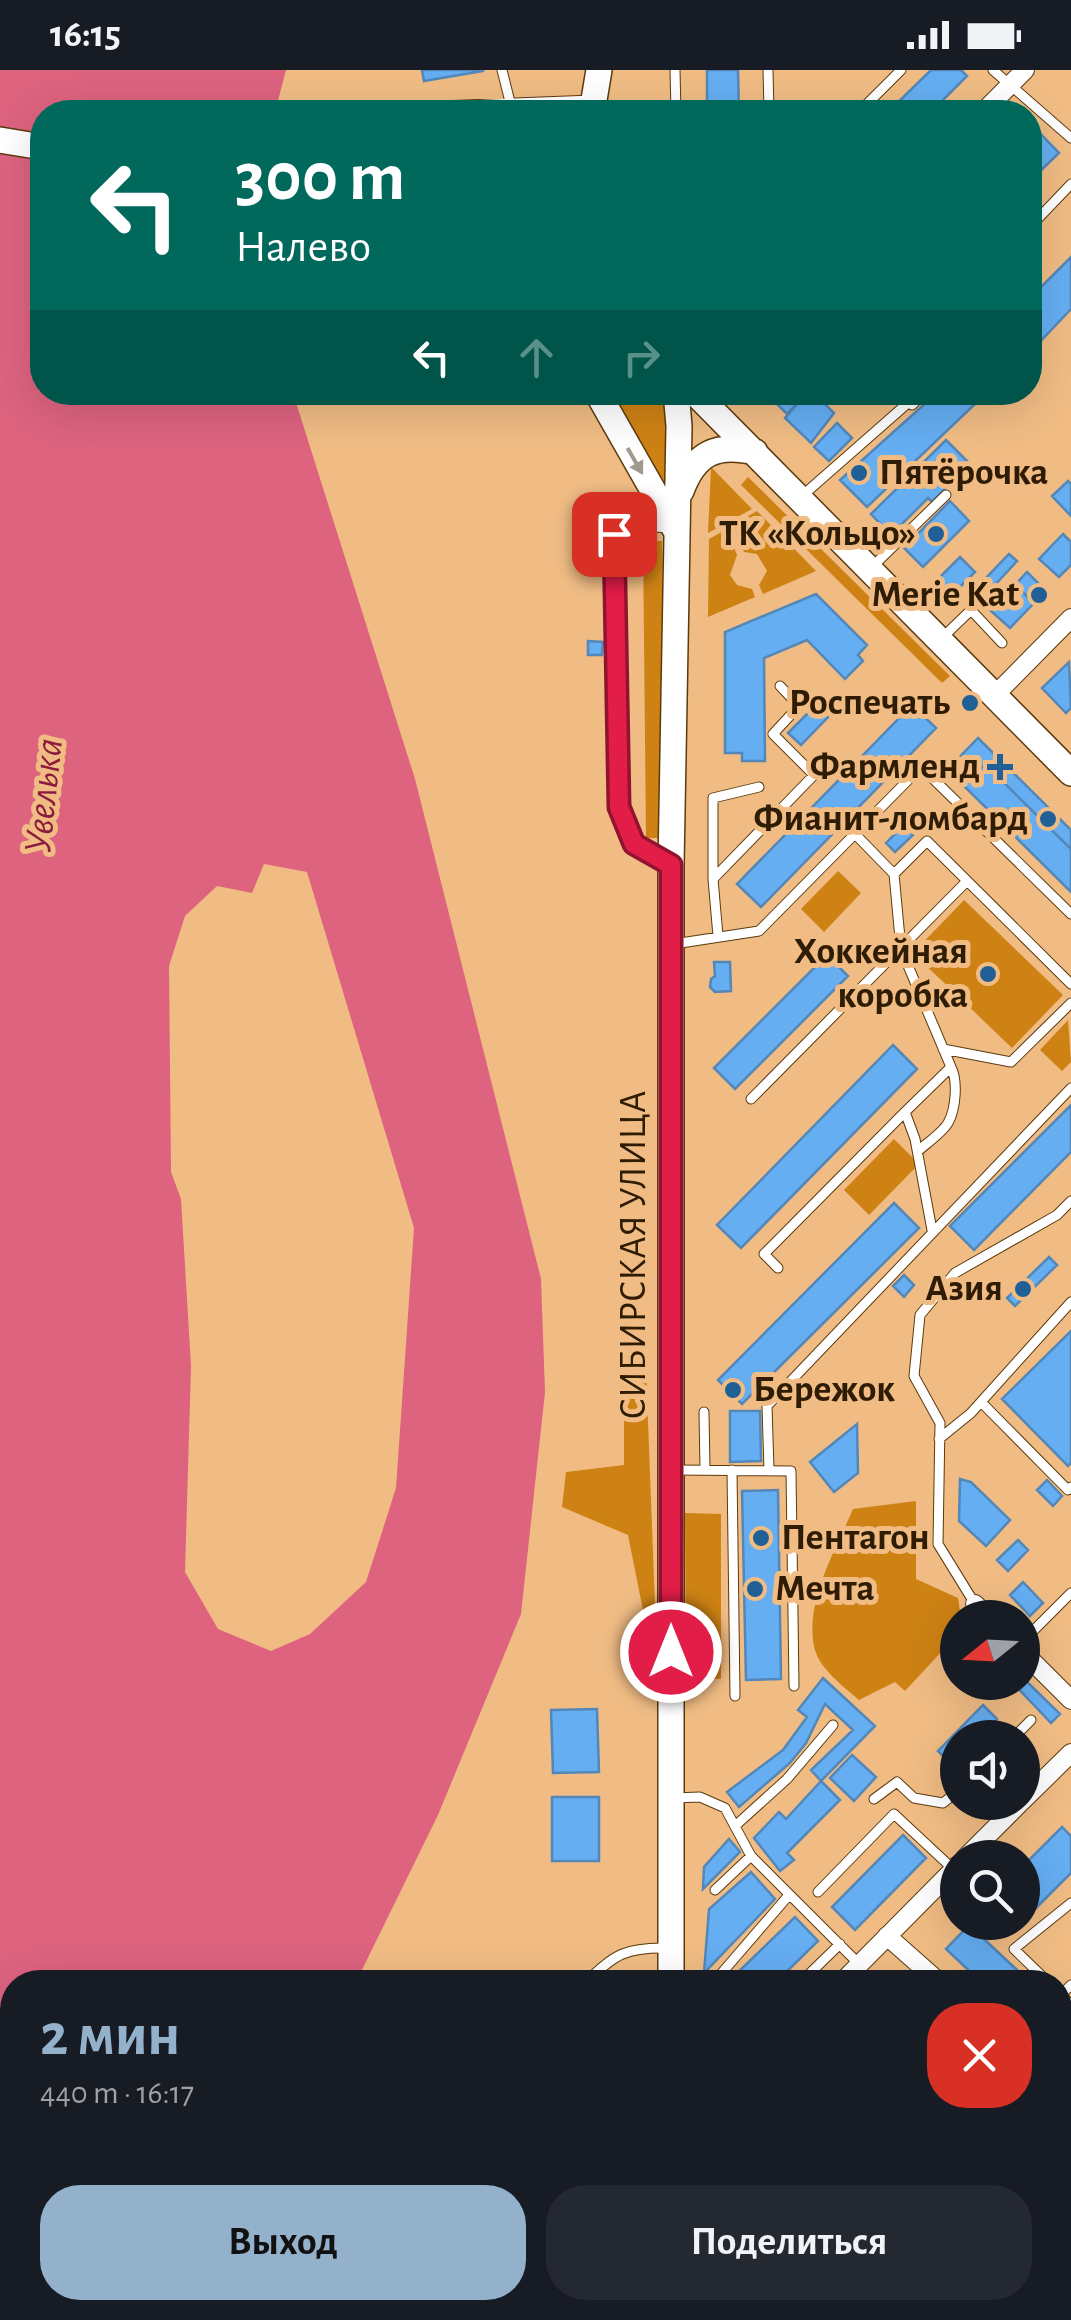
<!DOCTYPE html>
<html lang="ru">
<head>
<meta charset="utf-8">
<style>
  body { margin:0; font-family:"Alegreya Sans",sans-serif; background:#242831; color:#f1f3f6; height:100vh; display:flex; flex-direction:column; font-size:38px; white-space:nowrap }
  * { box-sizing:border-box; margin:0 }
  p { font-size:32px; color:#9ea1a6 }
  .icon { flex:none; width:55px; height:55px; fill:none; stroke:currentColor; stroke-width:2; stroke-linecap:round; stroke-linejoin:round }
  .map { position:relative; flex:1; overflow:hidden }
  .side { position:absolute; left:0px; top:1900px; width:1072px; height:350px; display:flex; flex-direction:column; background:#171b24; border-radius:40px 40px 0 0; box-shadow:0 10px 40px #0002 }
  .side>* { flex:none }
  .hud { position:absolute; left:30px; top:30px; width:1012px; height:305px; border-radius:40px; box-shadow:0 10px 40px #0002; background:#00695c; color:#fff; overflow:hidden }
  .needle { width:65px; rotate:252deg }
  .tools { position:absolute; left:940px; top:1530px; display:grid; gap:20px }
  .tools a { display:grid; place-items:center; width:100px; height:100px; border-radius:50%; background:#171b24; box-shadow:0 10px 40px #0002; font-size:50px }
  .pin { position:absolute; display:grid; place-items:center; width:85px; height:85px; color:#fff; margin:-42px; border-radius:20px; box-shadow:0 5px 15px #0006 }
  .me { position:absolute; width:110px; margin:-55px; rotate:0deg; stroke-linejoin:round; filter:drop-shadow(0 0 8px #0008) }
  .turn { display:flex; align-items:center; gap:35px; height:210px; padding:0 40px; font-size:45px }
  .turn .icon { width:130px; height:130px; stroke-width:2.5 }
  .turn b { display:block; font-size:70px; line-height:85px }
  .lanes { display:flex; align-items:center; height:95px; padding:0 40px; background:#0003; justify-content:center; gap:50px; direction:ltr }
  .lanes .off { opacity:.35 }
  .round { display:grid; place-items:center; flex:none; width:105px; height:105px; border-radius:40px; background:#242831 }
  .overview { display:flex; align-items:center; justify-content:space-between; height:170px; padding:0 40px }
  h1 { font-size:60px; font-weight:700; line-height:75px; color:#93b1cb }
  .primary-button { display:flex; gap:20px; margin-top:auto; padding:20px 40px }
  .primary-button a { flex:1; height:115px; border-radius:40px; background:#93b1cb; color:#111; font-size:40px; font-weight:700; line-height:115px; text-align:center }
  .primary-button a+a { background:#242831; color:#f1f3f6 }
  .status { display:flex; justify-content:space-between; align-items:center; height:70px; padding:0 50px; background:#171b24; direction:ltr }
  .status svg { height:28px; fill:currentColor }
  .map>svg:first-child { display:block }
  .green { fill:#ce8214 }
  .water { fill:#dd637f; fill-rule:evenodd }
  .building { fill:#65aef2; stroke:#5387b8; stroke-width:2.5 }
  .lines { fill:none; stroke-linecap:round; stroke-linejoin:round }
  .lane-casing { stroke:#5c3a0d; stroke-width:11 }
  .street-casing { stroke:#5c3a0d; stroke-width:20 }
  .secondary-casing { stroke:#5c3a0d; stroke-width:28 }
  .lane { stroke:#fff; stroke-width:9 }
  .street { stroke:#fff; stroke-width:18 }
  .secondary { stroke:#fff; stroke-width:25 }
  .oneway { fill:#a1998e }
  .route-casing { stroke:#92132f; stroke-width:25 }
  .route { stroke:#e11d48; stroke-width:18 }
  .poi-dot { fill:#216096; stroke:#f0bc84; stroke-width:4 }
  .labels { text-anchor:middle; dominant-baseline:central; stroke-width:10; stroke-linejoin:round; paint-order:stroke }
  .poi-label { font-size:38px; font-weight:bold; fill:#2f1c05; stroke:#f0bc84; text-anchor:end }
  .street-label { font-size:38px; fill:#2f1c05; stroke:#f0bc84 }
  .water-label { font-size:40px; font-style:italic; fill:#8c1c3f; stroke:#f0bc84 }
</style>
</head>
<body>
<div class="status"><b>16:15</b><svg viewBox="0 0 49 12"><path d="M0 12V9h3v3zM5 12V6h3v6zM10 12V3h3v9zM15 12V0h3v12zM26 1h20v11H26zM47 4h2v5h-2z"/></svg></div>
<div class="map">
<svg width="1071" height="2250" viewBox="0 0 1071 2250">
  <rect width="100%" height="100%" fill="#f0bc84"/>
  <path class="green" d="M605 323 636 330 673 325 672 430Z
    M711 397 752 439 708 463Z
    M748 407 950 606 942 613 741 415Z
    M757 441 816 501 763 524 759 515 767 501 757 484 744 482 732 455Z
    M727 459 737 485 730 505 737 515 752 519 755 527 708 547 709 469Z
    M643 471H662L665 768H646Z
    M838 801 861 823 824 862 801 839Z
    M964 830 1063 925 1012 978 913 883Z
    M1068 950 1071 992 1062 1001 1040 980Z
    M894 1069 919 1094 869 1145 844 1120Z
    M646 1298 656 1562 646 1555 628 1465 562 1437 566 1402 624 1395V1305Z
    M916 1431V1509L958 1528 961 1547 958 1548 957 1565 905 1621 895 1612 859 1630C843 1616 818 1598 814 1576 805 1531 836 1479 853 1439Z
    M685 1443 721 1444V1609H686Z"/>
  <path class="water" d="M0 0H286L275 42H42V322L293 323 415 709 541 1209 545 1322 521 1544 438 1745 356 1912H12V2238H245L241 2250H0ZM264 794 307 802 414 1158 396 1418 366 1512 310 1564 271 1581 218 1559 185 1502 191 1296 181 1129 171 1102 169 896 185 846 217 816 252 823Z"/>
  <path class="building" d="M422 0H483V1L424 11Z
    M707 0H738L739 42H707Z
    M931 0H961L967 6 931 42H888Z
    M1034 57 1059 83 1030 111V62Z
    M1071 187V239L1036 276 1030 270V228Z
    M765 322H807L787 344Z
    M808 322H813L834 343 811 373 785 348Z
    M938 322H962L974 335 867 437 840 410Z
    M837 353 852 368 829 391 814 377Z
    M946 370 970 394 932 432 928 428 891 465 871 444Z
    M1068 411 1071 414V446L1052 426Z
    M950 431 969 451 923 497 904 478Z
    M1063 464 1071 472V495L1059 507 1039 489Z
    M1009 484 1017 491 994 516 986 508Z
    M960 487 975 502 952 525 937 510Z
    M1027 502 1046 521 1034 533 1015 515Z
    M1012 512 1034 533 1010 558 991 541 998 534 994 531Z
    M816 524 867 575 858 585 863 591 845 609 807 570 764 588 765 691H742V683H725V562Z
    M588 571 603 572 602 585H588Z
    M1069 592 1071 638 1066 643 1042 618Z
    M821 630 833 642 801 675 788 663Z
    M912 635 936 658 761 837 737 814Z
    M978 668 1071 760V779L985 694 964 716 947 700Z
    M985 694 1071 779V822L964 716Z
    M904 755 913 765 895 782 886 773Z
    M827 885 848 906 735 1019 714 998Z
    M714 892H730L731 921 715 922 710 917 711 909 715 906Z
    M893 975 917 999 741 1178 717 1155Z
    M1071 1035V1082L974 1180 950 1156Z
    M894 1133 919 1158 742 1334 718 1310Z
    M1049 1187 1057 1195 1015 1236 1007 1228Z
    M904 1205 914 1215 904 1227 893 1216Z
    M1071 1261V1393L1068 1396 1002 1329Z
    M730 1341H760L761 1391 730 1392Z
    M857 1354 858 1403 834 1422 810 1392Z
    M960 1409 971 1412 1010 1450 986 1476 959 1451Z
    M1047 1410 1062 1426 1053 1436 1037 1420Z
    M778 1420 781 1609 746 1610 742 1421Z
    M1018 1470 1028 1480 1008 1501 997 1490Z
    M1023 1512 1043 1533 1030 1546 1010 1525Z
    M1022 1607 1060 1644 1051 1653 1012 1612H1022Z
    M823 1608 875 1656 821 1711 811 1700 853 1660 825 1634 806 1673 790 1693 739 1737 727 1722 783 1680 807 1647 798 1640Z
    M983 1635 997 1649 979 1668H958V1690L952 1695 938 1681Z
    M597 1639 599 1702 553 1703 551 1640Z
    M852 1685 876 1707 854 1731 830 1708Z
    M821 1711 840 1730 787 1783 794 1790 780 1801 754 1768 779 1742 786 1749Z
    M552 1727H599V1791H552Z
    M1062 1757 1071 1766V1803L1022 1852V1797Z
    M903 1765 926 1788 855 1860 832 1837Z
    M729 1769 740 1782 703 1819 704 1797Z
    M751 1802 775 1829 704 1903 709 1839Z
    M795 1847 818 1871 776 1912H728Z
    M969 1855 1017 1900 1030 1912H981L946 1879Z
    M1065 1946 1071 1951V1999L1060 1989V1952Z
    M1062 2125 1071 2134V2157L1060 2147Z
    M1060 2153 1071 2164V2194L1060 2183Z
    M1060 2188 1071 2198V2225L1060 2215Z
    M849 2238H882L870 2250H863Z"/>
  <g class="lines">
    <defs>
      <path id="lane" d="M502 0 510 32
        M675 0 676 42
        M768 0 769 42
        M993 0 1071 68
        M338 40 593 30
        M859 42 901 0
        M1030 157 1071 114
        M899 322 912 335 925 322
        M802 426 909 332
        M871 498 946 425
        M941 569 971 540 1002 573
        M855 764 894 804 901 879 951 997 905 1042 915 1069 932 1160
        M668 794 634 774 619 737 615 464 639 456 670 458
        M894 804 927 771 1071 914
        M713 808V728L759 717
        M718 866 713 809 814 705 773 664 799 636 780 616
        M674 874 759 861 921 697 1071 844
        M943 979 1011 992 1071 933
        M751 1029 967 811
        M918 1081C927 1073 942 1063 948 1053 956 1039 958 1011 951 997
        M778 1198 764 1184 905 1042
        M981 1332 1068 1420 1071 1417
        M704 1342 705 1400
        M939 1369 971 1343 1071 1232
        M674 1400 791 1401 794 1616
        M732 1400 735 1626
        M769 1400 767 1336 1071 1018
        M975 1534 938 1474 940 1353 914 1306 920 1245 955 1203 1057 1145 1071 1131
        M1022 1572 1071 1523
        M1013 1668 1031 1650
        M673 1728 700 1727 725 1738 751 1786 859 1894
        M874 1729 897 1712 914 1728 943 1733 958 1721
        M998 1732 1010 1744
        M735 1756 787 1709 833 1655
        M715 1820 751 1786
        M818 1822 894 1744 953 1799
        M586 1912C615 1884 626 1877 668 1878
        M714 1912 789 1825
        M801 1912 840 1874
        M1048 1912 1014 1879 1071 1833
        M1071 1915 1061 1925 1071 1935
        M1060 2097 1071 2094
        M1060 2228 1062 2230
        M1010 2238 1024 2250
        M549 2250 552 2238
        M798 2250 810 2238
        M933 2250 943 2238"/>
      <path id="street" d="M983 42 1025 0
        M994 626 1071 548
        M975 1534 989 1548
        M1022 1581 1071 1630
        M1022 1731 1071 1683
        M965 1788 1021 1732
        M887 1866 939 1912
        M842 1912 958 1795
        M1060 2048 1071 2076"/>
      <path id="secondary" d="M592 42 599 0
        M0 70 42 77
        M597 322 675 459
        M694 322 1071 703
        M681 421C695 383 716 373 755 382
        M671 1912V795L679 356 676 322
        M677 2238V2250
        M705 2238 719 2250"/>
    </defs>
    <use href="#lane" class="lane-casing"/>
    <use href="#street" class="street-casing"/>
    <use href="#secondary" class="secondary-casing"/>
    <use href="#lane" class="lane"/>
    <use href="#street" class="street"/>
    <use href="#secondary" class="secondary"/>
  </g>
  <defs><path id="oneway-solid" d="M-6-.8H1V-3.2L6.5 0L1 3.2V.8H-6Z" transform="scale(2.5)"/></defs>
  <use class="oneway" href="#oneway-solid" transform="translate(635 391) rotate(60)"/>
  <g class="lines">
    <defs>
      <path id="route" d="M614 464 619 737 634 774 671 795V1582"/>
    </defs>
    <use href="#route" class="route-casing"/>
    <use href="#route" class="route"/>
  </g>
  <g class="poi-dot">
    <circle cx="859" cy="403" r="10"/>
    <circle cx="936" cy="464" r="10"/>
    <circle cx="1039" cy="525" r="10"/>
    <circle cx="970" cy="633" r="10"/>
    <path d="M995 682h10v10h10v10h-10v10h-10v-10h-10v-10h10z"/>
    <circle cx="1048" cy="749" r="10"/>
    <circle cx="988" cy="904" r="10"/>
    <circle cx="1023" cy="1219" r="10"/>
    <circle cx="733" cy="1320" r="10"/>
    <circle cx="761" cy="1468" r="10"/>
    <circle cx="755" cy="1519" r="10"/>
  </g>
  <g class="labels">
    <g class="poi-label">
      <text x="879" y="403" text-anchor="start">Пятёрочка</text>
      <text x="916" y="464">ТК «Кольцо»</text>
      <text x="1019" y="525">Merie Kat</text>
      <text x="950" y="633">Роспечать</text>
      <text x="980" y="697">Фармленд</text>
      <text x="1028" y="749">Фианит-ломбард</text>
      <text x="968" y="882">Хоккейная<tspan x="968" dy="44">коробка</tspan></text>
      <text x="1003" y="1219">Азия</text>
      <text x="753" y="1320" text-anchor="start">Бережок</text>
      <text x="781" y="1468" text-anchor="start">Пентагон</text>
      <text x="775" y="1519" text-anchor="start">Мечта</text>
    </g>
    <g class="street-label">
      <text transform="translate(634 1185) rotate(-90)">СИБИРСКАЯ УЛИЦА</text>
    </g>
    <g class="water-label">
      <text transform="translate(44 726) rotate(-84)">Увелька</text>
    </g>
  </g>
</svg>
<div class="tools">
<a><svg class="needle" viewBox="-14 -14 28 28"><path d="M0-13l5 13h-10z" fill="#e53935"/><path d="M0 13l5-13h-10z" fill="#9ea1a6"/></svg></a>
<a><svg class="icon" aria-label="sound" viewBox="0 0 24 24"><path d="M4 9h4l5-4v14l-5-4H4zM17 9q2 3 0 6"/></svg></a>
<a><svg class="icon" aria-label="search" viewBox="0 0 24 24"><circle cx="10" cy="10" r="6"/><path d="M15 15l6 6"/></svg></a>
</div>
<div class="pin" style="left:614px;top:464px;background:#d93025"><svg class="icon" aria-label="arrive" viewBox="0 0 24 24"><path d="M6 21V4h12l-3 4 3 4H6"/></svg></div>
<svg class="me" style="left:671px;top:1582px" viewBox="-20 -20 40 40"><circle r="17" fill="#e11d48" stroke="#fff" stroke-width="3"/><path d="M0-11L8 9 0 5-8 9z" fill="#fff"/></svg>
<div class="hud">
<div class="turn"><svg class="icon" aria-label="left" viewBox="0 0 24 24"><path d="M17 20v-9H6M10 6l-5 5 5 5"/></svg><div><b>300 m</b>Налево</div></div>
<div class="lanes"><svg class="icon" aria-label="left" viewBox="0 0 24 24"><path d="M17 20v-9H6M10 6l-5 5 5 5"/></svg><svg class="icon off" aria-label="ahead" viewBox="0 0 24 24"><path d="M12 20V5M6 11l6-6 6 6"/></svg><svg class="icon off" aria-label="right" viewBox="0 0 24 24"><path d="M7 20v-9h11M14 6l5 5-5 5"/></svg></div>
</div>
<section class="side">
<div class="overview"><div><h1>2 мин</h1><p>440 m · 16:17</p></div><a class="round" style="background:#d93025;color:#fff"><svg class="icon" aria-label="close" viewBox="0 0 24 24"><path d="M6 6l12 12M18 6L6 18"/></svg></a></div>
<div class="primary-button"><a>Выход</a><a>Поделиться</a></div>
</section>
</div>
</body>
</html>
